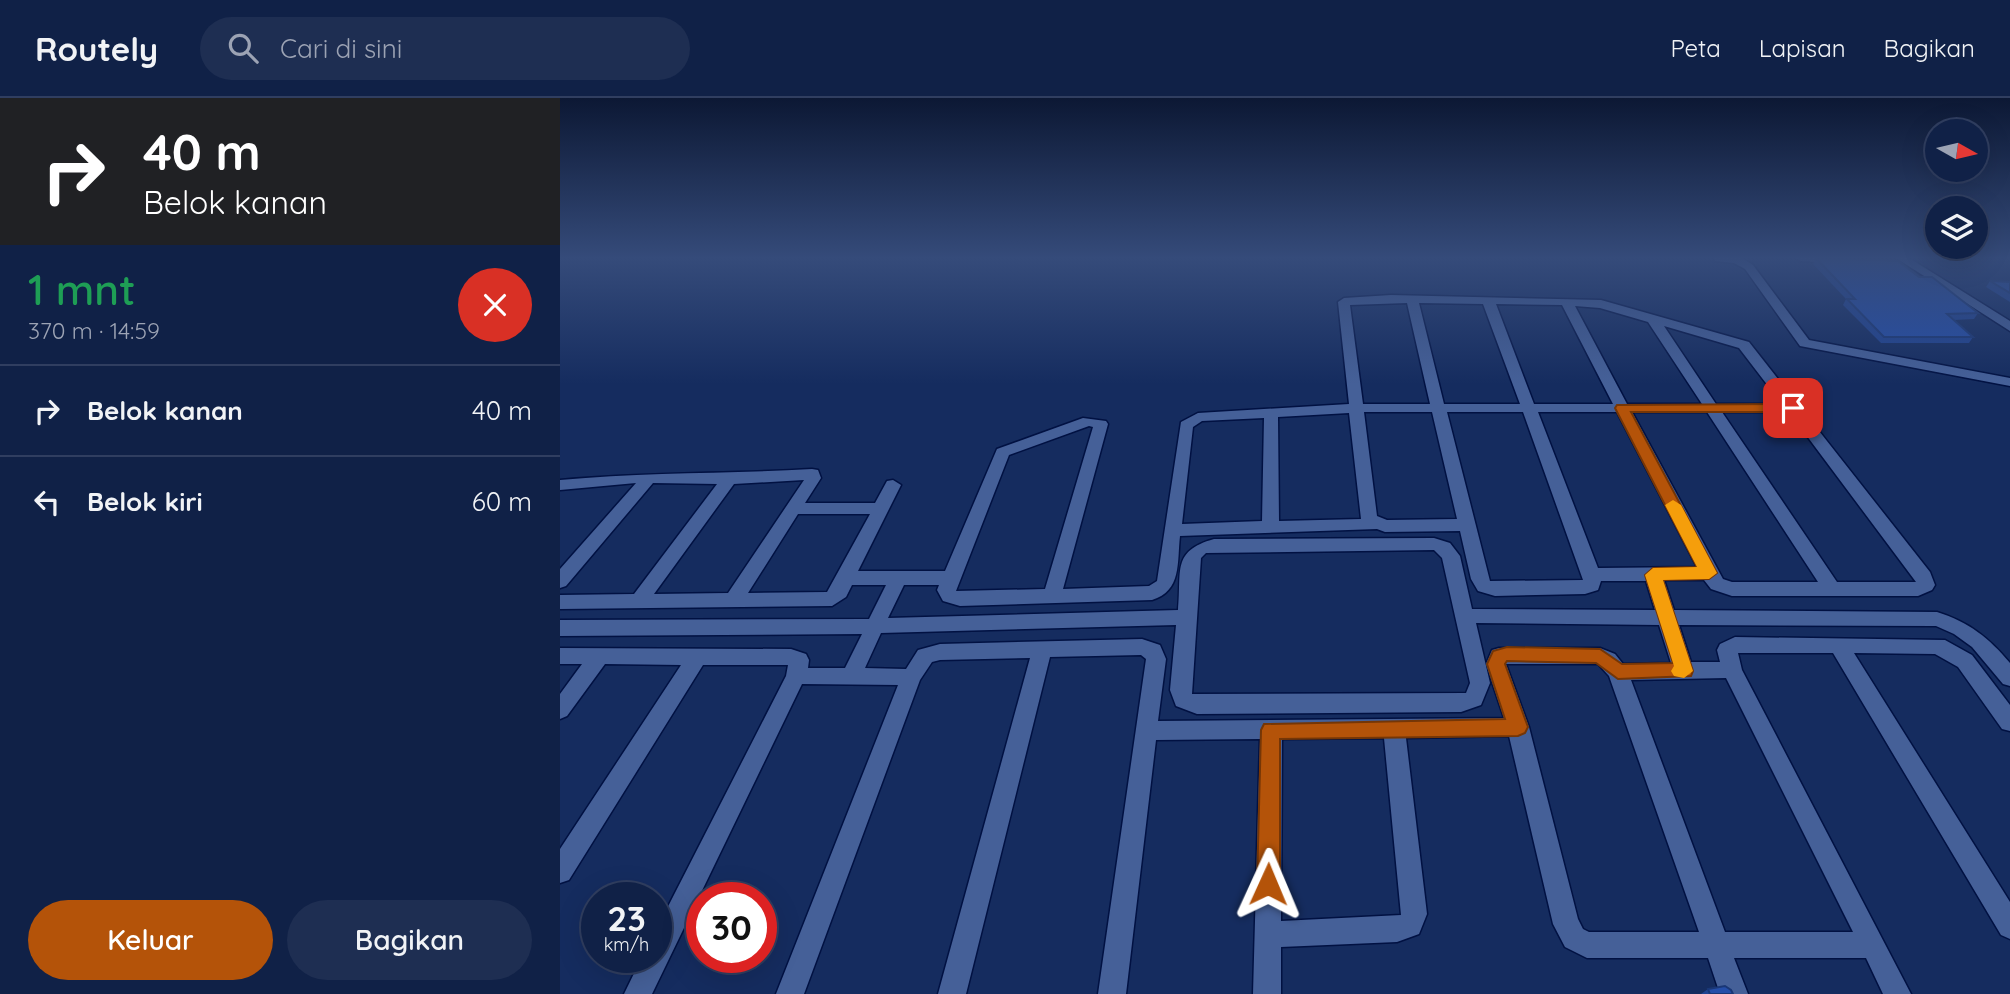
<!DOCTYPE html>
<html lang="id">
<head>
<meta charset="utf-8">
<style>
  body { margin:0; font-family:Quicksand,sans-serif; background:#1e2e52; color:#f1f3f6; height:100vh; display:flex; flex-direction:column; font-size:26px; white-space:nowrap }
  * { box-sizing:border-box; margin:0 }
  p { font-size:23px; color:#9ca3b4 }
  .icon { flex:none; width:38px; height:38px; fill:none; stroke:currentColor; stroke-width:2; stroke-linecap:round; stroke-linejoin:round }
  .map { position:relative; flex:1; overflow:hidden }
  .drawer { display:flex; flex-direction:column; background:#102147; width:560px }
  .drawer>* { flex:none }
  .banner { background:#202124; color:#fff; overflow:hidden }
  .needle { width:46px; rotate:98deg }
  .tools { position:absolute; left:1365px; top:21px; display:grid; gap:14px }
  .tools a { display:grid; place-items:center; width:63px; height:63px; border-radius:50%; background:#102147; box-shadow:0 7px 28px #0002,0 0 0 2px #303e60; font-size:35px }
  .speed { position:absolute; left:21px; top:784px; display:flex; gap:14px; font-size:35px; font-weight:700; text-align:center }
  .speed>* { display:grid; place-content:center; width:91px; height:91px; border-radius:50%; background:#102147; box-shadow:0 7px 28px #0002,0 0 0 2px #303e60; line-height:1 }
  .speed small { font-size:18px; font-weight:400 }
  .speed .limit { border:10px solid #d22; background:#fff; color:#111 }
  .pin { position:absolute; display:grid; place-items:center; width:60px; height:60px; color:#fff; margin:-30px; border-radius:14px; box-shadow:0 4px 10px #0006 }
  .me { position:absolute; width:77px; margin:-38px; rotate:1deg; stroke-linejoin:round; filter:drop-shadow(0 0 5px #0008) }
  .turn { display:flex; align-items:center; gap:24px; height:147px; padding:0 28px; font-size:32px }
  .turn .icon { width:91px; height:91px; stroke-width:2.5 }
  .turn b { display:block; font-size:49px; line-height:60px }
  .round { display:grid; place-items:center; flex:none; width:74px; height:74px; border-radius:37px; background:#1e2e52 }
  .overview { display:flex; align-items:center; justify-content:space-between; height:119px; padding:0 28px }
  h1 { font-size:42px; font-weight:600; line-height:52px; color:#1e9e55 }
  .primary-button { display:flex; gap:14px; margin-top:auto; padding:14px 28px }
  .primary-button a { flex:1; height:80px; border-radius:42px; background:#b45309; color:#fff; font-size:28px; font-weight:600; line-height:80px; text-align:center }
  .primary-button a+a { background:#1e2e52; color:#f1f3f6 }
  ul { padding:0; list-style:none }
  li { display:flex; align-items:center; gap:21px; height:91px; padding:0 28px; border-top:2px solid #303e60 }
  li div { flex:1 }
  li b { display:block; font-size:26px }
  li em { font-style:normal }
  header { display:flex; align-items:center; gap:42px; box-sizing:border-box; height:98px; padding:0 35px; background:#102147; border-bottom:2px solid #303e60 }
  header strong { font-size:33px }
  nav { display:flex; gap:38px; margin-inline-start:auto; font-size:24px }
  .search { width:490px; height:63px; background:#1e2e52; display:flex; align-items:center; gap:18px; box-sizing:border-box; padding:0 24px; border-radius:38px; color:#9ca3b4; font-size:26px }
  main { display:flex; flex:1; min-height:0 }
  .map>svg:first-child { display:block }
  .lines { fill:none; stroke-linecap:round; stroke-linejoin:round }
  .minor-casing { stroke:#011142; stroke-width:3 }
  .minor { fill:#456098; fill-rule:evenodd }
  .wall { fill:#204391 }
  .building { fill:#254ea9; stroke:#1a3776; stroke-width:2 }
  .route { fill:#b45309; stroke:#753606; stroke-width:2 }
  .slow { fill:#f59e0b }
</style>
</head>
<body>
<header>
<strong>Routely</strong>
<div class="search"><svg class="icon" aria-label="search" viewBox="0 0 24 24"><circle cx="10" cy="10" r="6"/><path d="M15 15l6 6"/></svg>Cari di sini</div>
<nav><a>Peta</a><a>Lapisan</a><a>Bagikan</a></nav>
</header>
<main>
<section class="drawer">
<div class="banner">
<div class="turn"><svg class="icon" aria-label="right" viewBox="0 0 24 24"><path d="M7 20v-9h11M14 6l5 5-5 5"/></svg><div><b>40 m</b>Belok kanan</div></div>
</div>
<div class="overview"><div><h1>1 mnt</h1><p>370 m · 14:59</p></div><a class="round" style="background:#d93025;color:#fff"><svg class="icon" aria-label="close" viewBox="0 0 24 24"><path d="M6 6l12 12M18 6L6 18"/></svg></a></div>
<ul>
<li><svg class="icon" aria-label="right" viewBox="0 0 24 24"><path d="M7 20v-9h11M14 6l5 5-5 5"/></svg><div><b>Belok kanan</b></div><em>40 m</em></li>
<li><svg class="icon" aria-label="left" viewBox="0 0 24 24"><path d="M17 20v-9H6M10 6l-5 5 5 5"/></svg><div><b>Belok kiri</b></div><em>60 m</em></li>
</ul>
<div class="primary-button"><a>Keluar</a><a>Bagikan</a></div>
</section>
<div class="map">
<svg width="1450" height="896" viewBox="0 0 1450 896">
  <rect width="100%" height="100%" fill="#152c5f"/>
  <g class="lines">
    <defs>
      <path id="minor" d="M1154 160H1182L1193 167 1249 242 1450 280V288L1240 248 1185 171 1174 165 1155 163Z
        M1236 160H1284L1285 162 1279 165 1241 163Z
        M1336 160H1349L1450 223V233Z
        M831 197 1041 202 1189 244 1370 474 1375 487 1372 492 1358 498H1172L1151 491 1144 482H1104L1114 512 1377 514C1409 524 1429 540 1450 565V588L1443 586 1412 549 1394 536 1376 528 1119 527 1131 564H1160L1157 552 1160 546 1175 539 1385 542 1412 557 1450 607V633L1442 631 1398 569 1375 556 1294 555 1450 804V841L1441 837 1273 555H1178L1182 572 1351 896H1323L1306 860H1174L1188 896H1160L1148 860H1027L1005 849 993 826 949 638 846 640 867 816 859 836 837 844 721 849V896H693L700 641 596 642 566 896H538L586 561 581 557 490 559 406 896H378L470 560 380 562 372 564 360 582 244 896H216L338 587 242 586 92 896H64L82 859H96V832L226 578 228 567H143L9 782 0 785V751L121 567 45 566 7 618 0 621V596L22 566H0V550L231 551 246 556 249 562 248 570H285L302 536 0 538V522L309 521 326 487H292L286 499 272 508 0 511V497L74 496 157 386 93 385 6 488 0 490V471L76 385 0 392V382C84 374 168 376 252 371L258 372 261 380 245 405H315L327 383 333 382 341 387 298 473H385L437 351 523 320 546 323 548 326 503 491 589 488 597 483 621 324 638 315 789 306 778 204 784 200ZM847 205 870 306H803L790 207ZM859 205 923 206 960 306H884ZM936 206 1002 207 1053 306H974ZM1015 208 1040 210 1088 224 1142 306H1067ZM1104 228 1179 250 1222 306H1156ZM804 314H872L897 421 827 422 817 418ZM887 314H963L1023 482 930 483ZM978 314H1057L1137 469 1038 470ZM1072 314H1147L1258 484H1172L1163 481ZM1162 314H1229L1356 484H1277ZM789 315 801 421 719 423 718 319ZM704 320 702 423 622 426 633 329 642 323ZM529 328 533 329 485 491 396 493 449 357ZM244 382 168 495 94 496 174 386ZM238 416H310L267 494 188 495ZM817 431 825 434 900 433 911 481 918 493 935 498 1025 496 1038 492 1041 483H1086L1095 512 912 511 900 458 890 445 874 440 654 441C611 453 622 473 618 512L328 520 344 487H379L377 492 383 503 400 508 592 502C622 493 617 464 620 438ZM874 452 882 460 910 585 906 595 632 596 641 460 646 455ZM916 525 1099 527 1111 565 1063 566 1055 556 1040 550H939L932 552 926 566 944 620 598 623 606 561 600 547 582 541 380 546 358 552 346 571 305 570 321 535 616 527 610 592 616 608 637 616 901 614 921 607 930 585ZM946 566H1038L1049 578 1139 834H1029L1023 831 1018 821 969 629ZM1166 580 1293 834H1165L1071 582ZM824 640 841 817 721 823 722 641Z"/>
    </defs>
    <use href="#minor" class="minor-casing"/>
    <use href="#minor" class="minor"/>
  </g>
  <path class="wall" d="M1256 160 1359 179 1418 215 1414 221 1394 222 1413 239 1409 245H1321L1283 207 1286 201 1253 166Z
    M1430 183 1450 184V204L1426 189Z
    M1148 891 1173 896H1141Z"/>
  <path class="building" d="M1256 160 1338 163 1359 179H1372L1418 215 1387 216 1413 239H1324L1287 201H1295Z
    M1430 183 1450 184V195Z
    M1165 888 1171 892 1173 896H1150L1148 891Z"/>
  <linearGradient id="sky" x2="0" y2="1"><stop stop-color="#0c1834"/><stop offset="0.56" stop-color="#354b7a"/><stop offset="1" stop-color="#354b7a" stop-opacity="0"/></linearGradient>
  <rect width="1450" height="286" fill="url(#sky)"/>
  <path class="route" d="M1057 307 1233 306 1240 310 1233 314H1071L1157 475 1149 481 1103 482 1133 573 1131 578 1058 581 1036 565 947 563 945 566 968 629 965 635 958 638 720 641V786L716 794 708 797 700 794 697 786 701 632 704 626 945 621 927 566 933 553 947 549 1040 551 1062 566 1113 565 1085 477 1093 470 1137 469 1055 310Z"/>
  <path class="slow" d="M1113 402 1121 407 1157 475 1149 481 1103 482 1133 573 1124 580 1114 578 1111 573 1114 568 1085 477 1093 470 1137 469 1105 407Z"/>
</svg>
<div class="tools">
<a><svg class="needle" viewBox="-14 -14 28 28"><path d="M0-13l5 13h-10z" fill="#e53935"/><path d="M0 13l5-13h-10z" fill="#9ca3b4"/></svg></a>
<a><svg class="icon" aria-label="layers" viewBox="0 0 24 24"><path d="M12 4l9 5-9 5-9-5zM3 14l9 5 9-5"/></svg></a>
</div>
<div class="speed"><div>23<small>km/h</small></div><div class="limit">30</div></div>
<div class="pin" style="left:1233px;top:310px;background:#d93025"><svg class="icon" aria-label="arrive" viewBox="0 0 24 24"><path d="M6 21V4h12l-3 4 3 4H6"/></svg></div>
<svg class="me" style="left:708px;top:786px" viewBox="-20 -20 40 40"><path d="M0-17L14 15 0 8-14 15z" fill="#b45309" stroke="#fff" stroke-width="4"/></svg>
</div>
</main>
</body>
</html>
